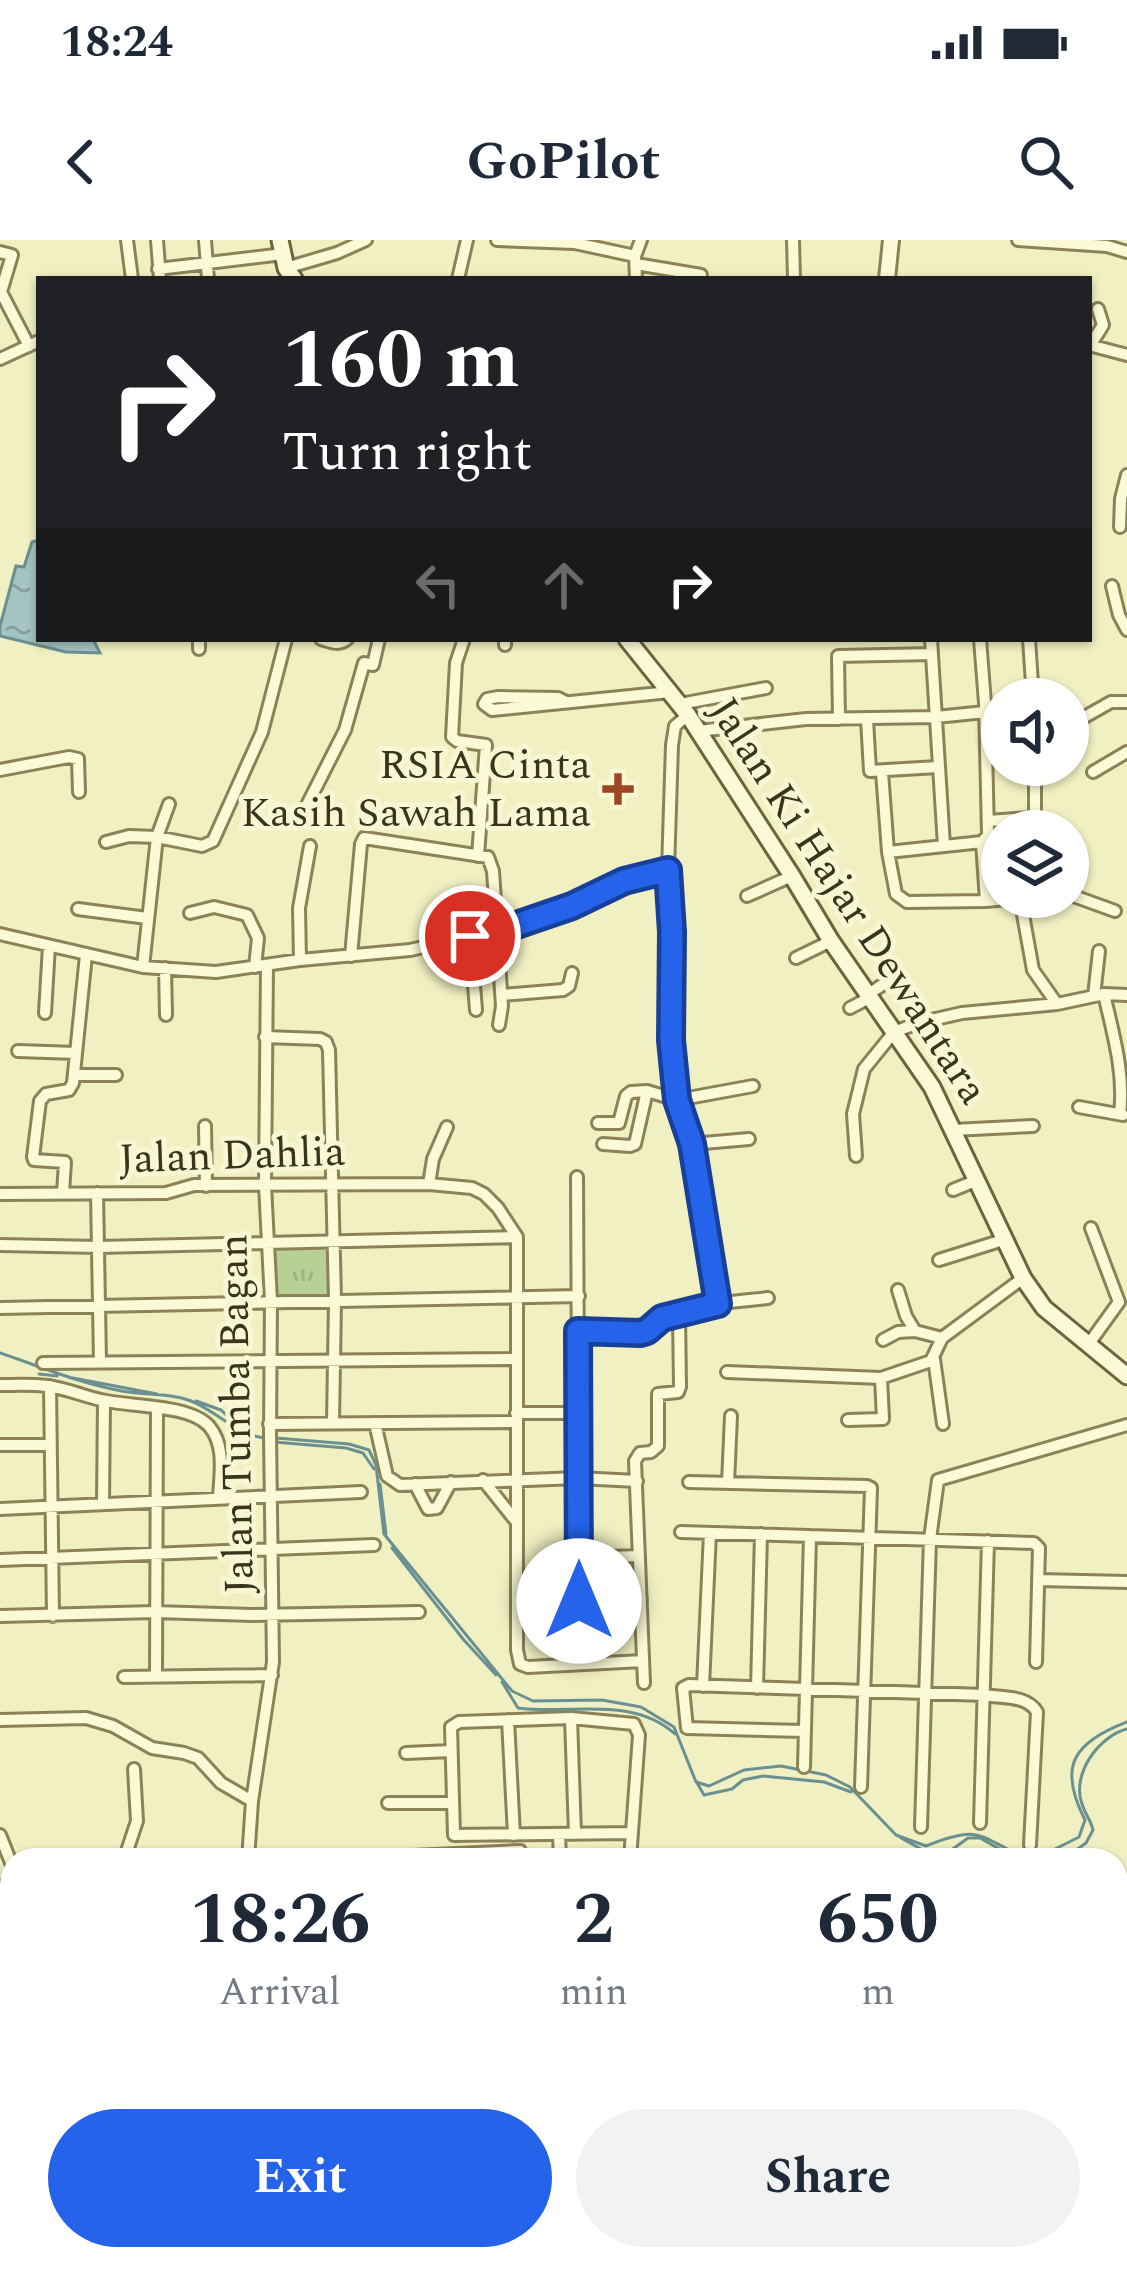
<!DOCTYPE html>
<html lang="en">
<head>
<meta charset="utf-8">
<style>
  body { margin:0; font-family:Spectral,serif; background:#f2f2f3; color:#1f2937; height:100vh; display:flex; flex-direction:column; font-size:45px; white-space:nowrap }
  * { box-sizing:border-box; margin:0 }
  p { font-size:39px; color:#747a83 }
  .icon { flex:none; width:66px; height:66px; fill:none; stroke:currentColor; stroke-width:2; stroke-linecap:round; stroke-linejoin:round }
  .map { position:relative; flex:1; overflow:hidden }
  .panel { position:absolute; left:0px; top:1608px; width:1128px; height:423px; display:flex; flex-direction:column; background:#fff; border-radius:36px 36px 0 0; box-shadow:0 3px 9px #0004 }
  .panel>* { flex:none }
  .banner { position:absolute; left:36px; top:36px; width:1056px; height:366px; border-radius:0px; box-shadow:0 3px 9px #0004; background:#202124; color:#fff; overflow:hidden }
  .fabs { position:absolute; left:981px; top:438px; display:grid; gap:24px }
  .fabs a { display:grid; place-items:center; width:108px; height:108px; border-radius:50%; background:#fff; box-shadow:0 3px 9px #0004; font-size:60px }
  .pin { position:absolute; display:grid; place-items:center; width:102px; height:102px; color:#fff; margin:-51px; border:6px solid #fff; border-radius:50%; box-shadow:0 3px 12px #0007 }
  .me { position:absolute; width:132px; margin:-66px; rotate:0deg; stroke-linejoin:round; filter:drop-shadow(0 0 9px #0008) }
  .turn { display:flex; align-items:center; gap:42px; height:252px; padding:0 48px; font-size:54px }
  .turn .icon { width:156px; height:156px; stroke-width:2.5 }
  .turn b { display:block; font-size:84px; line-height:102px }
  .lanes { display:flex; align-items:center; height:114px; padding:0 48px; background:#0003; justify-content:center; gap:60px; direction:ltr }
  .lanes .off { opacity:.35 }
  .eta { display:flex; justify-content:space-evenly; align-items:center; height:204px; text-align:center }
  .eta b { font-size:72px; font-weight:700; line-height:84px }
  .primary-button { display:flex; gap:24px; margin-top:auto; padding:24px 48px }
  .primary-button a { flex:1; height:138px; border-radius:72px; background:#2563eb; color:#fff; font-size:48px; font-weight:700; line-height:138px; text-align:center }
  .primary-button a+a { background:#f2f2f3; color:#1f2937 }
  .status { display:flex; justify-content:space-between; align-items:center; height:84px; padding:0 60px; background:#fff; direction:ltr }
  .status svg { height:33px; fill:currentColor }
  header { display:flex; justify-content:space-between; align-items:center; height:156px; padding:0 48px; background:#fff; font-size:54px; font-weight:700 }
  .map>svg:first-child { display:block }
  .grass { fill:url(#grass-tufts) }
  .water { fill:url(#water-ripples); stroke:#6b9092; stroke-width:3 }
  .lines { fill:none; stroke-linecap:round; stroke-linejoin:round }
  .stream { stroke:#6b9092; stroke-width:3 }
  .minor-casing { stroke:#8c8258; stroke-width:16 }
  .tertiary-casing { stroke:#8c8258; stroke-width:20 }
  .secondary-casing { stroke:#6d633c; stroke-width:21 }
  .minor { stroke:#fbfad6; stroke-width:10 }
  .tertiary { stroke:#fbfad6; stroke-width:14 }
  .secondary { stroke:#fbfad6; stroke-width:15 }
  .route-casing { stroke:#184099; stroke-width:30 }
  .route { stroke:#2563eb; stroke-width:21 }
  .poi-dot { fill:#9e4725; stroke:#f7f7d3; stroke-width:4.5 }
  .labels { text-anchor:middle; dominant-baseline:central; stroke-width:10; stroke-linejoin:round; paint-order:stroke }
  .poi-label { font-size:42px; fill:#3b341d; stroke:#f7f7d3; text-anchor:end }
  .street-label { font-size:42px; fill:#3b341d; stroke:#f7f7d3 }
</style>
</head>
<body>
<div class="status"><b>18:24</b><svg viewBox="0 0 49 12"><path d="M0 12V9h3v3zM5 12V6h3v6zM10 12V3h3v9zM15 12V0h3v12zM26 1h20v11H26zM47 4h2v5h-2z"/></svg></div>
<header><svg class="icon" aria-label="back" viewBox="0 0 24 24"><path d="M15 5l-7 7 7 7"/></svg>GoPilot<svg class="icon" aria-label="search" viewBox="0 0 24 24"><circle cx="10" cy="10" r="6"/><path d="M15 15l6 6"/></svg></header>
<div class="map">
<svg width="1127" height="2029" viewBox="0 0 1127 2029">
  <defs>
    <pattern id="grass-tufts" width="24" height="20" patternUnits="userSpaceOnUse" patternTransform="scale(3)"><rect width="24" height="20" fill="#b8cf96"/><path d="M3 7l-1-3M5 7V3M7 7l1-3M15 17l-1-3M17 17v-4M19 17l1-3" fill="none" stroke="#9fb281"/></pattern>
    <pattern id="water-ripples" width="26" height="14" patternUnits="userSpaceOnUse" patternTransform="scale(3)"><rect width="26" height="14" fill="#a5c3c3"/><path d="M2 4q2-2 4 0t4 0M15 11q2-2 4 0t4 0" fill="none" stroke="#889f9e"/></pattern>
  </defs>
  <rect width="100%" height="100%" fill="#f0f0c2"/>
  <path class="grass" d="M273 1004H330L332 1057 274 1058Z"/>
  <path class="water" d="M39 300V399H93L100 413 66 412 0 396V386L16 326 24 327 32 302Z
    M187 2019H501L504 2029H186Z"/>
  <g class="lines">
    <path class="stream" d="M0 1113C39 1126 76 1142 117 1150 141 1156 168 1152 191 1161 217 1171 237 1196 266 1198
      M39 1134 57 1136
      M73 1138 157 1154
      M196 1161 221 1170 238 1186
      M276 1198 349 1204 369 1210 376 1225 384 1294 512 1451 533 1461 602 1460 641 1467 674 1487 696 1542 709 1546 744 1530 781 1526 826 1535 850 1547 896 1595 926 1606C986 1582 978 1599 1031 1620
      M274 1202 346 1208 363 1213 374 1229
      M380 1244 386 1294
      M392 1308 463 1399 496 1435
      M502 1442 518 1468C570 1475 632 1455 675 1494
      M696 1541 704 1555 732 1549 743 1540 763 1536 824 1542 851 1552
      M901 1598 939 1619 968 1598H980L1019 1620
      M1033 1620 1079 1597 1085 1580C1057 1525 1074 1503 1127 1482
      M1062 1620 1086 1603 1093 1590C1091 1580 1085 1574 1082 1564 1071 1534 1099 1496 1127 1489"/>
    <defs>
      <path id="minor" d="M127 0 132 39
        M157 0 160 39
        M205 0 208 39
        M497 0 575 3 635 16
        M793 0 794 39
        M1018 0 1107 6 1127 12
        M0 12 12 15 1 52 29 106
        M636 24 701 35
        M286 28 337 13 366 0
        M158 29 283 14
        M458 39 467 0
        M636 39 635 16 641 0
        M1089 105 1127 115
        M1090 106 1103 85 1098 69
        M0 119 39 101
        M1120 287 1121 259 1127 235
        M1112 346 1119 375 1127 390
        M199 399V409
        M321 399C331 402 339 406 347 399
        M464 399 456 423 452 497 457 501 486 505 478 616
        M931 399 944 606
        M1029 399 1033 459
        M505 405V399
        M484 464 492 470 670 452
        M484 464 487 459 498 457 558 458 566 462
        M680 464 766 448
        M839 479 838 416 932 414
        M867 479 870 531 938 527
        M1081 479 1111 462H1127
        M698 491 806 479 936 477 985 472
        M0 530 69 517 78 519 79 552
        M882 532 888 612 896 654 907 662 986 661 982 602
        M1093 532 1127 512
        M339 580 306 567 345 490 364 423 373 425 379 399
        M989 581 1029 578 1035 574V525
        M106 602 129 596 157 597 169 564
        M888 612 982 602 988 595 985 463 980 399
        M668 630 672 693 671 800 677 860 692 904 718 1064
        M1068 654 1115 671
        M747 656 792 636
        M1020 658 1033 730 1057 764
        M986 661 1029 657
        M78 669 147 678
        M190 673 214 667 247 675 258 698 255 727
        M0 694 143 727 216 732 300 720 410 710 496 691 571 666 624 641 668 630 672 505 675 486 688 475
        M470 696 476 770
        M351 716 361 604 364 598 488 617 493 631 502 766 499 785
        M796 718 831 701
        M300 720 299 668 310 606
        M143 727 157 597 202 606 213 601 262 492 286 399
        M165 728 166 775
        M1104 754C1113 794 1125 833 1120 874
        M502 755 563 750 569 746 572 733
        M867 755 899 734
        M1094 756 1099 711
        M850 768 869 758
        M45 773 49 706
        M265 797 320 799 326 802 329 810 335 1060 333 1183
        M18 811 76 813
        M74 835H116
        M1079 867 1123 875
        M598 883H619L626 856 631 852 647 851 677 860 753 846
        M205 886 206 946
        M953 890 1033 886
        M603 904 630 906 635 904 647 851
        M692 904 749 899
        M856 916 853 874 864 829 894 792 918 783 962 773 1057 764 1104 754 1127 755
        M577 937 579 1361
        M429 944 433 919 447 887
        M953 950 975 941
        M63 953 65 922 34 920 33 917 40 861 46 854 69 850 73 843 86 715
        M97 953 100 1122
        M0 954 166 953 194 945 429 944 472 948 484 954 498 968 517 997V1410L520 1424 528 1427 643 1421
        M1091 988 1119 1062
        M0 1005 99 1007 517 997
        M939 1020 1003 1000
        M898 1050 906 1076 915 1091 942 1098
        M0 1068 579 1056
        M578 1091 640 1093C651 1089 656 1081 666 1077 696 1063 735 1062 768 1058
        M883 1100 898 1092 915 1091
        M1088 1105 1119 1062
        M934 1119 943 1184
        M43 1123 516 1119
        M727 1132 881 1138 931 1121 942 1098 1023 1038
        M0 1145C15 1145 32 1144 47 1146 65 1148 83 1156 101 1160 130 1167 189 1164 209 1186 226 1206 220 1234 219 1258
        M50 1146 53 1376
        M516 1173H578
        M848 1180 883 1179 881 1138
        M375 1183 387 1236 400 1245 578 1238 637 1241
        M269 1184 516 1182
        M0 1205H50
        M483 1240 515 1280
        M689 1242 867 1246 871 1248 861 1547
        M728 1243 731 1176
        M415 1244 428 1269 437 1268 451 1242
        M103 1264 104 1161
        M0 1269 361 1252
        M681 1292 1034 1303 1039 1308 1036 1422
        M578 1318 639 1316
        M0 1320 374 1305
        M1038 1340 1127 1342
        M518 1363 641 1360
        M0 1376 155 1372 253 1375 419 1372
        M156 1435 157 1168
        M124 1437 272 1435
        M644 1443 635 1221 640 1213 651 1212 658 1206V1154L678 1152 680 1147 679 1073
        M703 1446 710 1293
        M757 1448 761 1294
        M571 1478 575 1594
        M0 1480 86 1478 113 1486 152 1508 184 1513 198 1518 221 1543 252 1561
        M508 1480 514 1595
        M805 1491 687 1488 683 1448 689 1445 984 1455C1002 1458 1027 1455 1037 1472L1030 1605
        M406 1513 451 1511
        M804 1527 810 1296
        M388 1563H453
        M980 1583 988 1301
        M921 1587 930 1299 938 1240 1127 1185
        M559 1594 560 1620
        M0 1595 12 1625
        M413 1616 520 1611 523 1620
        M124 1620 137 1581 134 1529
        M248 1620 252 1561 273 1422 270 1194 271 1061 265 945 267 725
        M630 1620 639 1495 634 1484 571 1478 459 1482 451 1487 454 1595 631 1593
        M0 1728 12 1733
        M1116 1974 1127 1973
        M0 2002 12 2013
        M23 2019 51 2029
        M773 2019 775 2029
        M813 2019 814 2029
        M940 2019 944 2029
        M1055 2019 1057 2029
        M509 2022 583 2021 591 2029
        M1110 2024 1127 2023
        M176 2029 177 2019
        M754 2029V2019"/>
      <path id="tertiary" d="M887 39 891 0"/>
      <path id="secondary" d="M280 0 286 28 294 39
        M627 399 688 475 792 636 831 701 932 847 1023 1038 1044 1068 1127 1136
        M0 1663 12 1638
        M1116 1943H1127"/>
    </defs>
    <use href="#minor" class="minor-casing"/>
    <use href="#tertiary" class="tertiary-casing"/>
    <use href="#secondary" class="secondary-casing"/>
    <use href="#minor" class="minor"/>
    <use href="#tertiary" class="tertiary"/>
    <use href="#secondary" class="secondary"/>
  </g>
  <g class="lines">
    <defs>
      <path id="route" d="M470 696 496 692 572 666 624 641 668 630 672 692 671 800 677 860 692 904 718 1064 662 1078 647 1091 640 1093 578 1091 579 1361"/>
    </defs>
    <use href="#route" class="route-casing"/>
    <use href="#route" class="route"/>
  </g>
  <path class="poi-dot" d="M612 531h12v12h12v12h-12v12h-12v-12h-12v-12h12z"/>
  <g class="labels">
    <g class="poi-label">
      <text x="591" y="525">RSIA Cinta<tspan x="591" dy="48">Kasih Sawah Lama</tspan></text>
    </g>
    <g class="street-label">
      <text transform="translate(848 661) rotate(57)">Jalan Ki Hajar Dewantara</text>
      <text transform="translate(232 916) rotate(-2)">Jalan Dahlia</text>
      <text transform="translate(237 1174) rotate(-91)">Jalan Tumba Bagan</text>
    </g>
  </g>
</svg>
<div class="fabs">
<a><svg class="icon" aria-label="sound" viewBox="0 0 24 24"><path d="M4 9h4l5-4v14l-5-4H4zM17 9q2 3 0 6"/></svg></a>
<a><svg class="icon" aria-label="layers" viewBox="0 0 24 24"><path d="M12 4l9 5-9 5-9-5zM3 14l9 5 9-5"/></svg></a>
</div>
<div class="pin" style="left:470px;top:696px;background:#d93025"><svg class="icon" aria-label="arrive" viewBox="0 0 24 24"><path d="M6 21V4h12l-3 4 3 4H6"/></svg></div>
<svg class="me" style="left:579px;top:1361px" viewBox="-20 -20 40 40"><circle r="19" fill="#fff"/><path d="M0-13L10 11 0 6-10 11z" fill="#2563eb"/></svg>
<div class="banner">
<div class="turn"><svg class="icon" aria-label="right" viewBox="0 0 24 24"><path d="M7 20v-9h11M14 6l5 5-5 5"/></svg><div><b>160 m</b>Turn right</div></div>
<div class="lanes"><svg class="icon off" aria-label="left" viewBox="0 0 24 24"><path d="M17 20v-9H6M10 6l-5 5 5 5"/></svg><svg class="icon off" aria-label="ahead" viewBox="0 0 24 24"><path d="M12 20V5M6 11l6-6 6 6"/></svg><svg class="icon" aria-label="right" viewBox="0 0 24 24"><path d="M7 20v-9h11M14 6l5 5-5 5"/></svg></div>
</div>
<section class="panel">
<div class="eta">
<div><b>18:26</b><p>Arrival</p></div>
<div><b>2</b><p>min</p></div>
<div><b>650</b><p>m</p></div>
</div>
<div class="primary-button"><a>Exit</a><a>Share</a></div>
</section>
</div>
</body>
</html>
